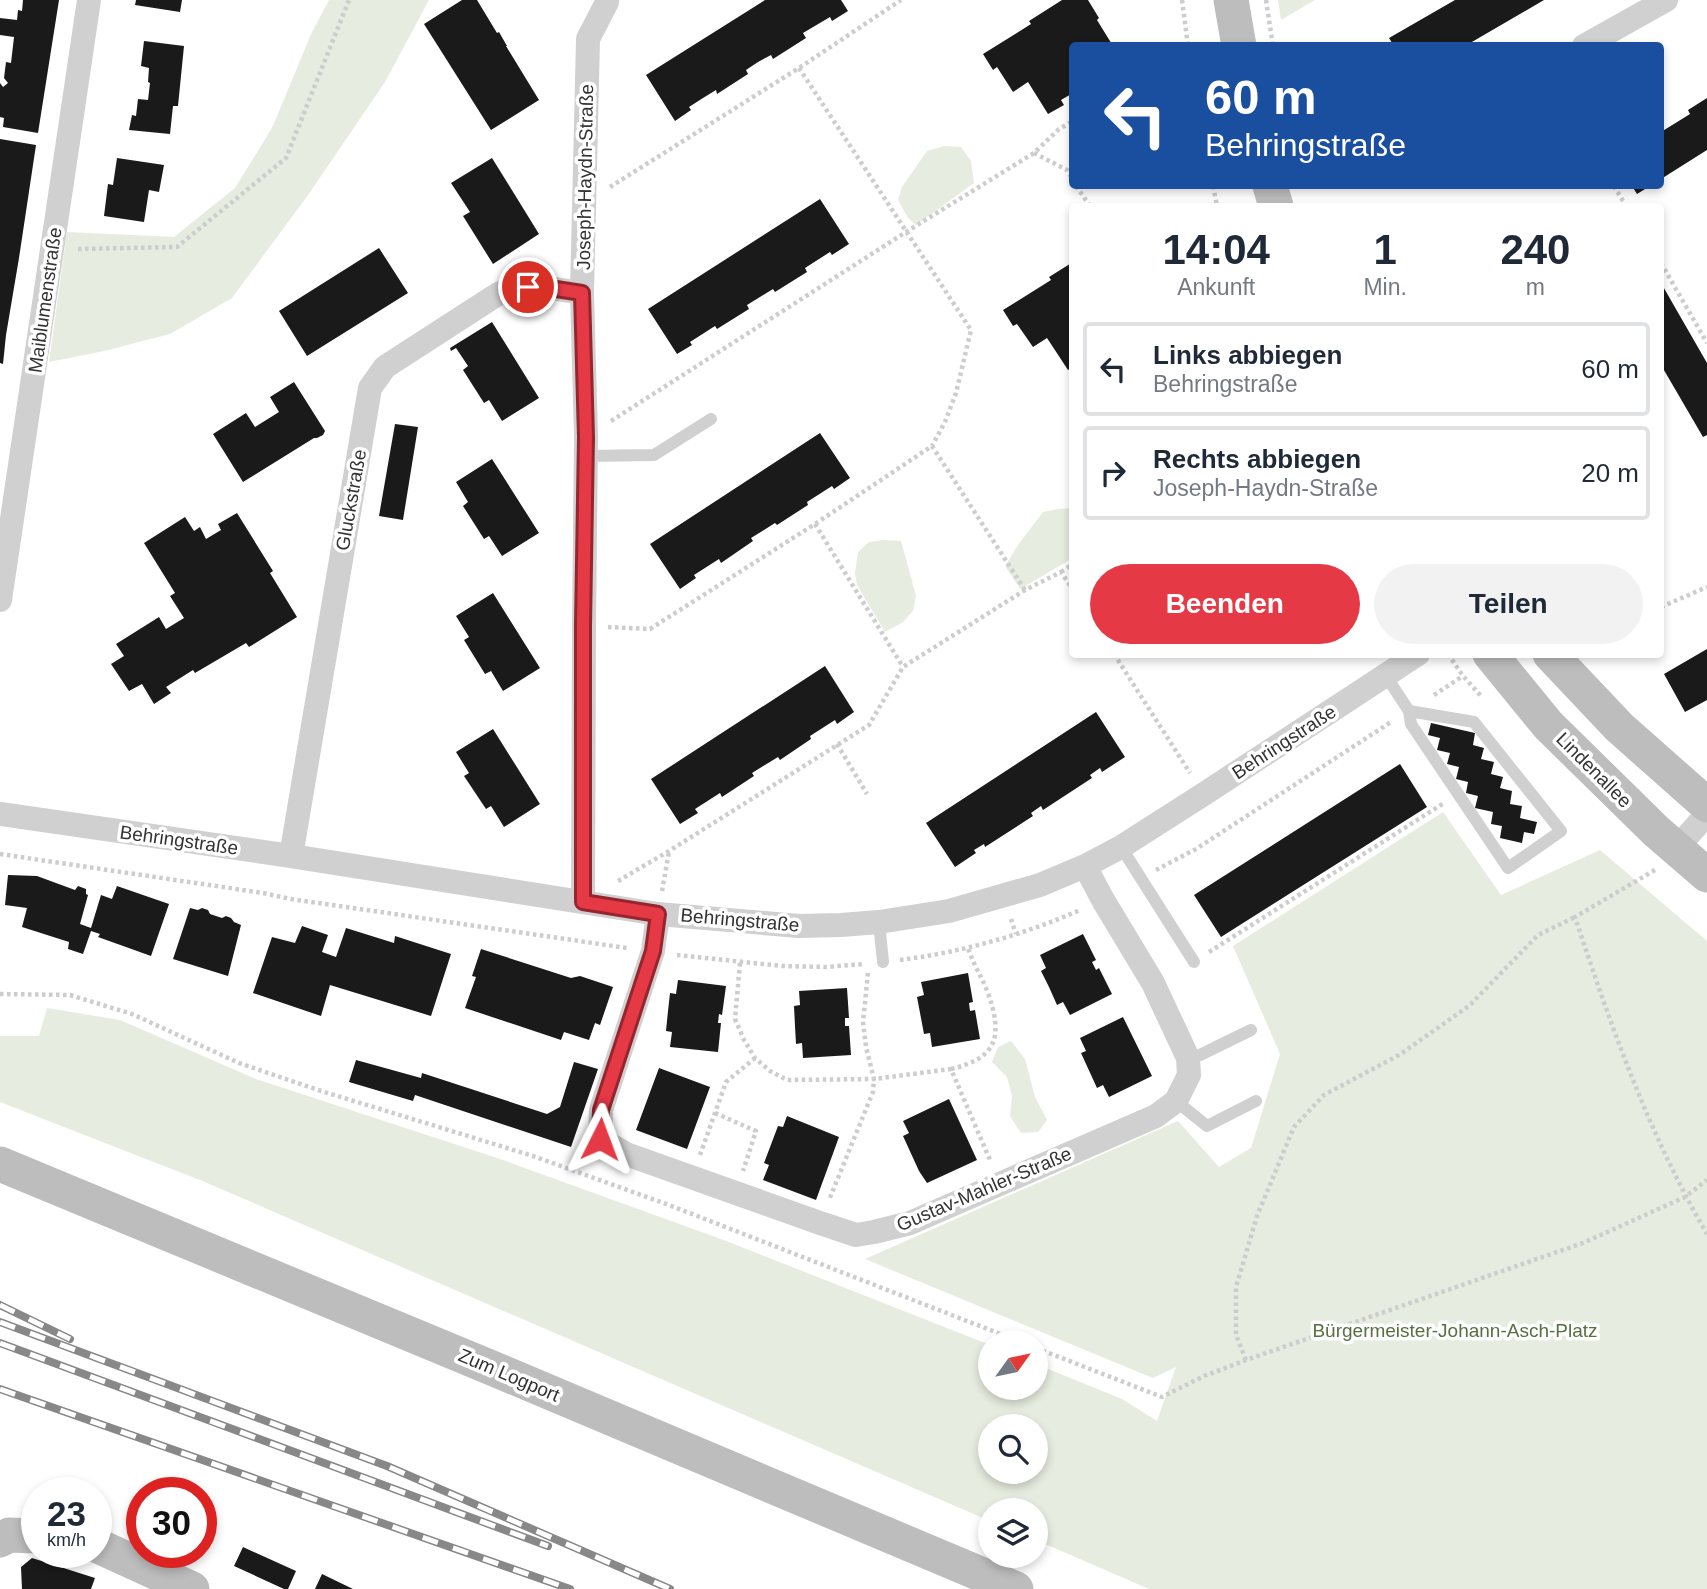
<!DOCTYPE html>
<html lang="de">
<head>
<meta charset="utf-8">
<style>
  body { margin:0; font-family:Helvetica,sans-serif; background:#f2f2f3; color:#1f2937; height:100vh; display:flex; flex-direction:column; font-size:26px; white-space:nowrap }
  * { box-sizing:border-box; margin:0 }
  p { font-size:23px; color:#747a83 }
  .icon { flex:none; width:38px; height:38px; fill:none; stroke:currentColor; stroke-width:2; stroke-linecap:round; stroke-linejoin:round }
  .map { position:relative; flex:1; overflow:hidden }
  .sheet { position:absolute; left:1069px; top:203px; width:595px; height:455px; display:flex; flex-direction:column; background:#fff; border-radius:7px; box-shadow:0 4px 10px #0003 }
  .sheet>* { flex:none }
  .banner { position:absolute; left:1069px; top:42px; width:595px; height:147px; border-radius:7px; box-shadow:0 4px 10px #0003; background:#1a4fa0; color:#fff; overflow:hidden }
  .needle { width:46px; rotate:57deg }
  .buttons { position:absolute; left:978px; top:1330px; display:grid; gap:14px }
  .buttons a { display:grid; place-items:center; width:70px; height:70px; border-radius:50%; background:#fff; box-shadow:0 4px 10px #0003; font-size:35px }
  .speed { position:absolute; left:21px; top:1477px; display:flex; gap:14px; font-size:35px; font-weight:700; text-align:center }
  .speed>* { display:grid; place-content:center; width:91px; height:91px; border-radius:50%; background:#fff; box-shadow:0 4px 10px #0003; line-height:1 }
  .speed small { font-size:18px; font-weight:400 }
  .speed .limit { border:10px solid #d22; background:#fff; color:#111 }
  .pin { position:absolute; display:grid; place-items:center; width:60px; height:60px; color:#fff; margin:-30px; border:4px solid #fff; border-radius:50%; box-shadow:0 2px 7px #0007 }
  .me { position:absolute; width:77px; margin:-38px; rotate:3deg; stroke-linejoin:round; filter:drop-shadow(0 0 5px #0008) }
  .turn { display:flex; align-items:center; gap:24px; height:147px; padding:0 21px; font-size:32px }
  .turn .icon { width:91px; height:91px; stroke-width:2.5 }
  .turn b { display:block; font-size:49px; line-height:60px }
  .eta { display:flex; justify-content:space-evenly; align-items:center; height:119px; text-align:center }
  .eta b { font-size:42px; font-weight:700; line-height:49px }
  .cta { display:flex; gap:14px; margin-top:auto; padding:14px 21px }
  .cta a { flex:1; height:80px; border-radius:42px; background:#e63946; color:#fff; font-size:28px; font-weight:700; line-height:80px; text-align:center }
  .cta a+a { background:#f2f2f3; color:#1f2937 }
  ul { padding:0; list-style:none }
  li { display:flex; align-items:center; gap:21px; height:94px; margin:0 14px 10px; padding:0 7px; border:4px solid #e0e1e3; border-radius:7px }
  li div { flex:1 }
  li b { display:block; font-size:26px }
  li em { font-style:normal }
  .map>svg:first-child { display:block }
  .green { fill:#e6ecdf; fill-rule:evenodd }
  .building { fill:#1a1a1a }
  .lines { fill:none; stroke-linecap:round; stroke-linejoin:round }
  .path { stroke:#cdcdcd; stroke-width:4.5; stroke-dasharray:3.5 3.5; stroke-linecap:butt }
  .lane { stroke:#d0d0d0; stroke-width:12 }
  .street { stroke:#d0d0d0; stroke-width:24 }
  .secondary { stroke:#bdbdbd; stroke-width:35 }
  .rail-casing { stroke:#888; stroke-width:8 }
  .rail { stroke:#fff; stroke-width:5; stroke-dasharray:16; stroke-linecap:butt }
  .route-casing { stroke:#96252e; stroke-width:18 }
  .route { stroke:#e63946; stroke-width:12 }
  .labels { text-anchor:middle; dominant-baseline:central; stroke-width:7; stroke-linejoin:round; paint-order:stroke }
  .street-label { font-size:19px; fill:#333; stroke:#fff }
  .park-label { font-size:19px; fill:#56703f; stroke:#fff }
</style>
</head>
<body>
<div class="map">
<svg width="1707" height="1589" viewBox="0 0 1707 1589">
  <rect width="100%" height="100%" fill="#fff"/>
  <path class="green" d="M329 0H429L385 82 308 195 232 298 170 334 104 351 49 362 67 232 174 237 235 188 272 128 312 32Z
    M1278 0H1315L1281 20Z
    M944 146 961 147 971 161 974 183 916 225 908 218 898 200 902 187 927 151Z
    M1073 508V558L1020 589 1005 566 1018 545 1043 512 1058 509Z
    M883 540 901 541 916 596 913 611 903 622 885 632 857 585 855 573 858 552 869 542Z
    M1443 812 1501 895 1600 850 1707 941V1589H1149L1036 1540V1510H990V1521L205 1182 0 1102V1036H39L47 1008 120 1020 256 1079 500 1159 721 1239 990 1345V1388H1036V1364L1122 1399 1157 1421 1176 1367 1153 1378 865 1259 1178 1121 1219 1167 1251 1148 1280 1054 1233 946ZM1036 1426V1472H990V1426Z
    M1011 1041 1025 1059 1035 1097 1047 1120 1038 1132 1021 1133 1010 1116 1012 1096 1007 1077 992 1062 998 1047Z"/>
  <path class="building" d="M23 0H59L38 133 3 127 4 118 0 117V83L3 87 8 83 4 78 6 62 11 63 14 37 0 35V18L17 20 18 10 22 11Z
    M136 0H182L180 12 135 5Z
    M462 0H477L497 33 499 32 507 46H506L539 100 491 130 424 24Z
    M765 0H841L848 11 832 21 830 17 803 33 806 38 773 59 771 55 758 62 746 70 748 74 717 94 716 90 703 98 689 107 691 110 675 121 646 75Z
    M1062 0H1088L1099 18 1097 20 1113 46H1073V93L1061 100 1064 105 1048 114 1028 82 1013 92 997 67 993 70 983 54 1031 24 1029 21Z
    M1455 0H1544L1465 46H1394L1389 38Z
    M144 41 184 46 178 106H173L170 134 129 130 132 115 136 116 138 99 148 100 150 83 148 82 149 68 141 66Z
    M1707 98V150L1661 179V132L1690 114 1688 110Z
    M0 139 36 145 19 258 6 335 3 364 0 363Z
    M117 158 164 165 159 192 149 190 144 222 104 216 108 184 113 185Z
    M492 158 539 234 493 264 463 216 470 212 451 183Z
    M1632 186H1650L1637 194Z
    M820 199 849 244 832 255 830 252 805 268 807 272 775 292 773 289 747 305 749 309 717 329 715 326 690 342 692 345 677 354 648 309Z
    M379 248 408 293 307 356 279 311Z
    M1073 262V367L1068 370 1047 338 1033 347 1017 324 1013 326 1003 310 1051 280 1049 277Z
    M1661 283 1707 363V435L1703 437 1661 365Z
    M492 322 539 398 502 421 489 400 484 403 463 370 468 366 456 348 451 351 450 348Z
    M294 382 325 431 323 435 317 438H314L243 482 213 434 246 413 255 427 279 412 270 397Z
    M395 424 418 427 403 520 379 516Z
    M820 433 850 478 834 489 832 486 807 502 808 505 777 525 775 523 751 538 753 541 721 563 719 559 694 575 696 578 680 589 650 544Z
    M492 459 539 533 502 556 489 536 484 539 463 506 468 502 456 482Z
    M237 513 273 571 270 573 297 617 249 647 246 643 195 673 193 670 166 687 171 693 154 704 142 684 129 691 111 664 124 656 116 644 159 617 166 629 184 618 170 596 175 593 144 543 185 517 194 531 200 527 206 539 221 530 218 524Z
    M493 593 540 668 503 691 491 671 485 674 464 640 469 637 456 616Z
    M1707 649V700L1685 712 1664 674Z
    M825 666 854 712 837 724 835 720 810 736 811 739 780 760 778 757 752 773 754 776 722 797 720 793 695 809 698 813 680 824 651 779Z
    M1096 712 1125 757 1102 772 1100 768 1090 775 1092 778 1043 810 1041 806 1031 813 1033 816 985 847 984 844 974 850 976 853 955 867 926 823Z
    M1431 723 1475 733 1473 745 1484 748 1481 759 1494 762 1491 774 1503 777 1500 788 1512 791 1510 804 1522 806 1520 818 1537 822 1534 834 1524 832 1522 843 1500 838 1502 826 1491 824 1493 812 1475 808 1478 796 1466 793 1468 782 1456 779 1459 767 1447 764 1450 753 1437 750 1440 738 1428 735Z
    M493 729 540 804 504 827 491 806 486 809 464 776 469 773 456 752Z
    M1400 764 1427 807 1221 937 1194 895Z
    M8 875 37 876 75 890 78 886 86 889V894L88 895 80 924 91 928 101 895 112 899 117 886 169 904 151 956 98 937 100 934 91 931 83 954 68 949 69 942 22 927 27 908 5 905Z
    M190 908 198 910 202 908 208 910 210 914 222 918 226 916 231 918 234 922 241 925 228 976 173 959Z
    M302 926 328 935 322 952 336 957 346 928 394 943 395 936 451 954 431 1016 330 985 321 1016 253 993 272 937 295 943Z
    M1083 934 1096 960 1092 962 1096 970 1099 968 1112 994 1070 1015 1063 1002 1057 1005 1049 987 1041 971 1046 968 1040 955Z
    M481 949 571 978 580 976 613 987 600 1025 595 1023 589 1040 564 1032 561 1040 465 1008 476 977 472 976Z
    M968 973 973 1002 969 1003 970 1011 975 1010 980 1039 932 1047 930 1033 924 1034 917 997 924 995 921 982Z
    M678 980 726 986 722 1015 719 1014 718 1023H721L718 1052 670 1047 672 1032 666 1031 668 1011 670 993 676 994Z
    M847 988 849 1018H845V1026H849L851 1055 803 1058 802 1043 796 1044 795 1026 794 1006 800 1005 799 991Z
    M1123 1017 1152 1076 1109 1097 1103 1085 1097 1088 1081 1053 1086 1051 1080 1038Z
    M356 1060 421 1078 422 1073 547 1114 560 1107 574 1062 598 1069 571 1147 415 1095 413 1101 349 1082Z
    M659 1068 710 1087 687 1149 636 1130Z
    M949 1099 977 1160 927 1183 919 1171 903 1136 909 1133 903 1121Z
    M787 1116 839 1137 816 1200 763 1180 769 1165 764 1163 778 1126 783 1127Z
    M243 1547 296 1571 288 1589H284L234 1566Z
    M32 1558 95 1578 91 1589H22L21 1567Z
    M322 1574 353 1589H315Z"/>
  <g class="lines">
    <path class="path" d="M1182 0 1188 46
      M1266 0 1273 46
      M799 68 971 330 956 393 945 422 932 446
      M1034 153 1067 170 1073 180
      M1076 186 1090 206
      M1213 186 1217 206
      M1614 186 1626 206
      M610 187 799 68 901 0
      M78 249 177 247 286 158 349 0
      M1661 263 1707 343
      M611 421 906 232 1034 153 1059 129 1073 121
      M815 524 903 667
      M1061 572 1073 564
      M1661 607 1707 587
      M608 627 650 629 815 524 932 446 1025 590
      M1114 654 1190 773
      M1448 654 1463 676 1482 697
      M1434 695 1463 676
      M837 744 867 794
      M0 854 263 893 291 899 627 948
      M1156 870 1196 849 1391 722
      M1655 870 1575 917C1611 1026 1649 1135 1707 1234
      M618 881 669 851 869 725 903 667 1025 590 1061 572 1073 590
      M662 891 669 852
      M1011 919 1016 934
      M1209 952 1444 803
      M677 955 782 966 826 967 864 964
      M900 960C962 952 1023 935 1080 910
      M740 963 735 1019 744 1040 755 1058 770 1071 787 1080 874 1079 873 1092 829 1200
      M868 973 863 1022 866 1047 874 1079 951 1069 990 1160
      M0 994 70 995 132 1014 239 1063 318 1090 533 1156 669 1205 1021 1342
      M951 1069C998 1058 1003 1036 988 993 982 977 973 964 968 948
      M715 1113 756 1131 743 1171
      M700 1155 726 1082 755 1058
      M1036 1348 1162 1397 1204 1376 1246 1360 1583 1243 1685 1197 1707 1180
      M1246 1360 1236 1335V1287L1257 1216 1294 1127 1324 1095 1399 1055 1469 1006 1538 935 1575 917"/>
    <path class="lane" d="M586 456 654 455 711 419
      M1386 676 1409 711 1411 724 1508 868 1561 831 1474 722 1409 711
      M1121 847 1194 962
      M879 922 883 962
      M1188 1058 1200 1055 1251 1030
      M1176 1101 1207 1126 1256 1101"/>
    <path class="street" d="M1584 46 1666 0
      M0 600 89 0
      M0 814 291 856 658 914 799 926 841 925 879 922 949 911 1040 885 1085 866 1121 847 1204 794 1418 654
      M1676 849 1707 814
      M291 856 370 388 385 367 498 294 513 287H543L582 293
      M583 902 584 626 586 437 582 293 588 39 607 2
      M658 914 653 951 601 1110 600 1139 626 1154 820 1223 856 1235 874 1232 910 1223 1156 1116 1176 1101 1189 1075 1188 1058 1153 983 1103 900 1085 866"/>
    <path class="secondary" d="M1231 0 1239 46
      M1270 186 1276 206
      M1490 654 1548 725 1656 831 1707 875
      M1550 654 1619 727 1707 805
      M0 1164 499 1371 1016 1589
      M0 1540 9 1535 37 1536
      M96 1545 192 1589"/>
    <defs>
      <path id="rail" d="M0 1305 70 1339
        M0 1322 387 1466 670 1589
        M0 1343 548 1546
        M0 1389 570 1589"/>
    </defs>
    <use href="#rail" class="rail-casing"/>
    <use href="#rail" class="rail"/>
  </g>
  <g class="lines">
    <defs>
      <path id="route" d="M528 287H543L582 293 586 437 583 626V902L658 914 653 951 601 1110 600 1139"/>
    </defs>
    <use href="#route" class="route-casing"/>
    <use href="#route" class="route"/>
  </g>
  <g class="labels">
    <g class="street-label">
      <text transform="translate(585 177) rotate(-89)">Joseph-Haydn-Straße</text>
      <text transform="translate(45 300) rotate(-82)">Maiblumenstraße</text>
      <text transform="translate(351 500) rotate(-80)">Gluckstraße</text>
      <text transform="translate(1284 742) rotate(-33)">Behringstraße</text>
      <text transform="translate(1594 770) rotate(45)">Lindenallee</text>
      <text transform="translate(179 840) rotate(8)">Behringstraße</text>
      <text transform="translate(740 920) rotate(5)">Behringstraße</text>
      <text transform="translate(984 1189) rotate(-23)">Gustav-Mahler-Straße</text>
      <text transform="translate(509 1375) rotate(23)">Zum Logport</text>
    </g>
    <g class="park-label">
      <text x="1455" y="1330">Bürgermeister-Johann-Asch-Platz</text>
    </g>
  </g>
</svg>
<div class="buttons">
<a><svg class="needle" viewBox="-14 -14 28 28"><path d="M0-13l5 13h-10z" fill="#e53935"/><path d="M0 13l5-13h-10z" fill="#747a83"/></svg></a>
<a><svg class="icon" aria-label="search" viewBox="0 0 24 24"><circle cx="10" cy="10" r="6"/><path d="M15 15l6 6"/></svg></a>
<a><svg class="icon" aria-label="layers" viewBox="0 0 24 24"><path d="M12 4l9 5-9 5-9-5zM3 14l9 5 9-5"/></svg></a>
</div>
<div class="speed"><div>23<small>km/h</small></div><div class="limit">30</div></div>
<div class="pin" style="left:528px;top:287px;background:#d93025"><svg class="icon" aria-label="arrive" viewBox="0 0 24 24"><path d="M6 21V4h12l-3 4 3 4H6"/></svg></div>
<svg class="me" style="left:600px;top:1139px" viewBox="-20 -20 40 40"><path d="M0-17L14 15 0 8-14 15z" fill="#e63946" stroke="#fff" stroke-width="4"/></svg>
<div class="banner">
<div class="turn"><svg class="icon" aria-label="left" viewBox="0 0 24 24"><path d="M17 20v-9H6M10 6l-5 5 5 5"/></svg><div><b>60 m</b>Behringstraße</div></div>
</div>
<section class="sheet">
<div class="eta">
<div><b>14:04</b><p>Ankunft</p></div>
<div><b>1</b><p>Min.</p></div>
<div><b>240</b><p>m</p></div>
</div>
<ul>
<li><svg class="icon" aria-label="left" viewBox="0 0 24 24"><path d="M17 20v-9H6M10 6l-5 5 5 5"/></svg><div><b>Links abbiegen</b><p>Behringstraße</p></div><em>60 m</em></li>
<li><svg class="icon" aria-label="right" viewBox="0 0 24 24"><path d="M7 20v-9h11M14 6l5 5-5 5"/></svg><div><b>Rechts abbiegen</b><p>Joseph-Haydn-Straße</p></div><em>20 m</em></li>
</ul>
<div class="cta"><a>Beenden</a><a>Teilen</a></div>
</section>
</div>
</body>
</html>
